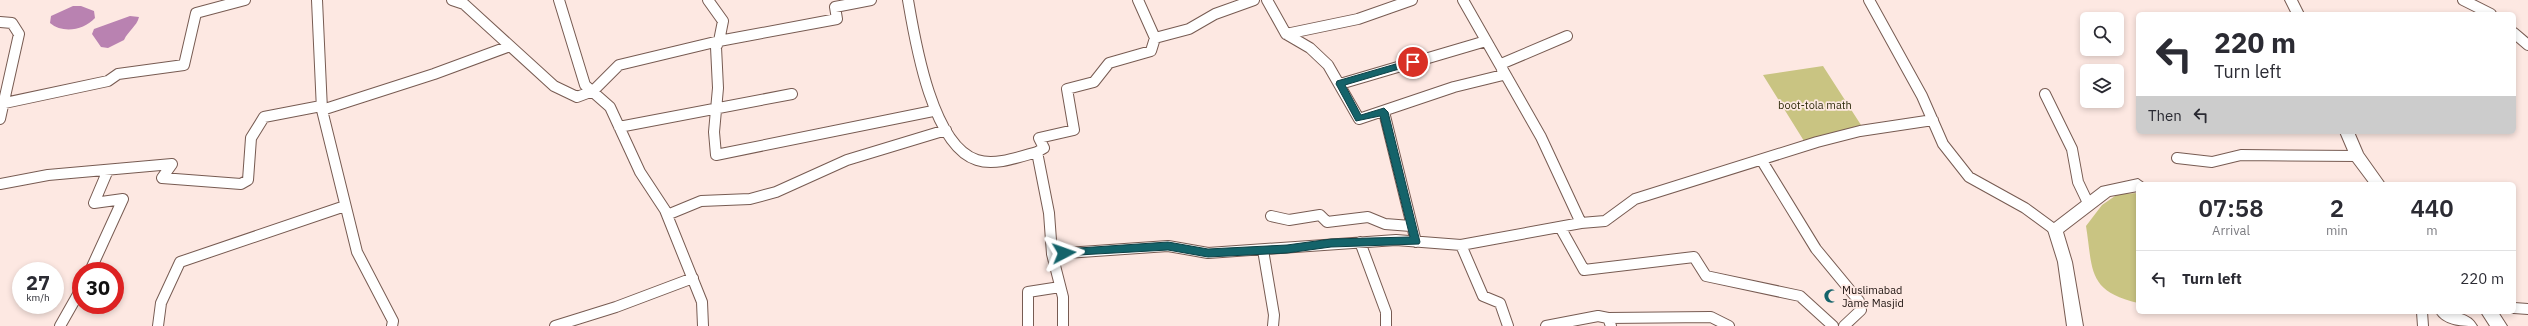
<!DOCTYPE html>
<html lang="en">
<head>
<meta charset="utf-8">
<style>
  body { margin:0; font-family:"IBM Plex Sans",sans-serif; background:#f2f2f3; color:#2b2b33; height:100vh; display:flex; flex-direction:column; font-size:15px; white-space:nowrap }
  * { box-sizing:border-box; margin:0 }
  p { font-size:13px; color:#7c7c81 }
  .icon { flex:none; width:22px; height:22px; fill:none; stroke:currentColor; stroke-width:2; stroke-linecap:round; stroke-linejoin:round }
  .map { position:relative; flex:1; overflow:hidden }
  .side { position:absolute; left:2136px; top:182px; width:380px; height:132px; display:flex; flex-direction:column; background:#fff; border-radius:6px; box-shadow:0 2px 6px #0003 }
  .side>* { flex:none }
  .hud { position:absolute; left:2136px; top:12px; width:380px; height:122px; border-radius:6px; box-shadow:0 2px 6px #0003; background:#fff; color:#2b2b33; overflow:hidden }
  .buttons { position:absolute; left:2080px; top:12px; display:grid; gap:8px }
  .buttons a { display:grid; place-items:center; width:44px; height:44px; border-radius:6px; background:#fff; box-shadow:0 2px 6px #0003; font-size:20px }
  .speed { position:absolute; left:12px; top:262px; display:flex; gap:8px; font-size:20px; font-weight:700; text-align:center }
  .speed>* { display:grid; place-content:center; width:52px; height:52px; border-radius:50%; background:#fff; box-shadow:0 2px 6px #0003; line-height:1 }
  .speed small { font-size:10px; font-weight:400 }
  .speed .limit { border:6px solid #d22; background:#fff; color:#111 }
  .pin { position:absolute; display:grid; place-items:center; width:34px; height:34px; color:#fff; margin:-17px; border:2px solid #fff; border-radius:50%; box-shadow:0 1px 4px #0007 }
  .me { position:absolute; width:44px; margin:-22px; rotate:86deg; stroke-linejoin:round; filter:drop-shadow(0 0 3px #0008) }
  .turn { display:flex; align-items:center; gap:14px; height:84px; padding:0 12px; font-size:18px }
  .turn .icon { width:52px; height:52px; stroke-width:2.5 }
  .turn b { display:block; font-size:28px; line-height:34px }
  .then { display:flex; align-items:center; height:38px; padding:0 12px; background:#0003; gap:8px; font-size:15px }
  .eta { display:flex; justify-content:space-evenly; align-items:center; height:68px; text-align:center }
  .eta b { font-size:24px; font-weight:600; line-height:28px }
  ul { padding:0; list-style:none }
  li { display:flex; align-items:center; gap:12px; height:56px; padding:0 12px; border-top:1px solid #e1e1e2 }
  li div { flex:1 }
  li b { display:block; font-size:15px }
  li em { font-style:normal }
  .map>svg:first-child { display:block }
  .green { fill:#c9c482 }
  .water { fill:#b982b1 }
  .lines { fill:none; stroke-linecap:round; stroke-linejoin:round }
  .street-casing { stroke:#775b52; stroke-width:12 }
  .secondary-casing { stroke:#775b52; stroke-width:2 }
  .street { stroke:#fff; stroke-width:10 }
  .secondary { fill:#fff; fill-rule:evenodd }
  .route { fill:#14636a; stroke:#0d4045 }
  .labels { text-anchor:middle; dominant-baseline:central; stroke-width:3.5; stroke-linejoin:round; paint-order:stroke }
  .park-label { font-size:11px; fill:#2f2c0c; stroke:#fde8e2 }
  .poi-label { font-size:11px; fill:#1c110e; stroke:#fde8e2; text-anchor:start }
</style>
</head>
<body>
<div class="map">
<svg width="2528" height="326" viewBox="0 0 2528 326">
  <rect width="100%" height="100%" fill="#fde8e2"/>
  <path class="green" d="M1823 66 1861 125 1804 141 1763 75Z
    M2138 193V303C2087 291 2093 270 2086 226L2102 205 2118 194Z"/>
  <path class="water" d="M73 6H81L94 11 95 18C84 30 63 34 50 23L51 16Z
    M130 16 139 17C137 26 128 31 124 40L108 48 101 47 92 34 94 29Z"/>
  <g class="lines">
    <defs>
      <path id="street" d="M317 0 322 110 357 252 393 321 392 326
        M452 0 464 4 554 86 577 97 593 91 619 65 719 41 723 21 708 0
        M559 0 585 85 610 107 640 172 665 210 702 302 703 326
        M871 0 835 7 837 19 719 41 716 47 718 88 714 132 716 155 933 111
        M908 0C915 41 932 146 977 160 995 166 1019 157 1037 152L1049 213 1052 254
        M1138 0 1155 38
        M1267 0 1286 34 1358 19 1412 0
        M1869 0 1922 96 1943 144 1969 177 2025 208 2055 230
        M2463 0 2491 14
        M0 22 12 23 19 34 0 119
        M2514 33 2528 45
        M1286 34 1310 48 1328 65 1359 119 1454 87 1503 75 1501 64 1567 36
        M1340 84 1486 41
        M2045 94 2072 149 2078 182 2089 205
        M0 104 108 81 118 74 184 65 196 13 245 0
        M322 110 434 74 510 46
        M1384 112 1416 242
        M619 127 792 94
        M1037 152 1044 148 1039 138 1074 130 1067 89 1094 82 1109 63 1151 51 1155 38 1189 29 1215 14 1254 0
        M2177 158 2212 162 2241 155 2357 156
        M1762 161 1816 249 1859 301 1861 310 1844 326
        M0 184 48 175 172 164 162 178 241 184 248 180 251 138 264 117 321 106
        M667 215 701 201 750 199 776 192 847 160 946 130
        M1271 216 1289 220 1320 215 1327 222 1368 217 1385 224 1411 226
        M1581 223 1605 221 1635 199 1817 142 1860 131 1933 120
        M1560 227 1584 270 1694 257 1706 276 1800 296 1833 326
        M1360 242 1386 312V326
        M1461 245 1483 296 1500 303 1508 326
        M1263 250 1274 315 1273 326
        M90 271 123 199 94 203 108 170
        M2514 308 2528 309
        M2422 312 2423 326
        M1608 318 1711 317 1729 326
        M60 326 81 289
        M158 326 161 303 180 262 345 206
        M555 326 616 307 693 278
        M1028 326V292L1060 287
        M1063 326V297L1052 254 1168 246 1208 253 1396 240 1461 245 1581 223 1541 137 1463 0
        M1546 326 1598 316 1608 318 1611 326"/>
      <path id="secondary" d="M2285 0H2297L2304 14H2292Z
        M2340 132H2354L2363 153 2385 184H2370L2352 160Z
        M2138 179 2145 184H2138V191L2110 196 2063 232 2072 262 2083 326H2067L2058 262 2048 230 2050 226 2101 187Z
        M2436 312C2450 312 2469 311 2477 326 2463 326 2444 326 2436 312Z
        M2481 312H2498L2507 326H2490Z"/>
    </defs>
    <use href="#street" class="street-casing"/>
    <use href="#secondary" class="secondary-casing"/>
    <use href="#street" class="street"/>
    <use href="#secondary" class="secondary"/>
  </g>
  <path class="route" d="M1413 59 1416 60V64L1345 85 1361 115 1384 108 1388 112 1420 242 1419 244 1331 247 1287 253 1208 257 1168 250 1060 256 1059 253 1064 249 1168 242 1208 249 1287 245 1331 239 1410 237 1380 116 1356 121 1336 84 1337 81Z"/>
  <defs>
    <symbol id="mosque-bare" viewBox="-9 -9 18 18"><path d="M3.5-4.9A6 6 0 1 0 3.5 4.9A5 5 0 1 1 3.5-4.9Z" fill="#14636a" stroke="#fde8e2" stroke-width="2.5" paint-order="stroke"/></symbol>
  </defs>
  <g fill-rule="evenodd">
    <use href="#mosque-bare" x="1821" y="286" width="20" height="20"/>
  </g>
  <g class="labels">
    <g class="park-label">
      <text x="1815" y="105">boot-tola math</text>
    </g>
    <g class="poi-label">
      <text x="1842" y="290">Muslimabad<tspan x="1842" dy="13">Jame Masjid</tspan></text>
    </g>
  </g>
</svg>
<div class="buttons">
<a><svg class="icon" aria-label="search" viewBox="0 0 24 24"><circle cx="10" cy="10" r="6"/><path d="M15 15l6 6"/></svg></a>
<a><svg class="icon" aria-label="layers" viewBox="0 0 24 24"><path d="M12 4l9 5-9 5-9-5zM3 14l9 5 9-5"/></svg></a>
</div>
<div class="speed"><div>27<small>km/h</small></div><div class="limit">30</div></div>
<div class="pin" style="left:1413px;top:62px;background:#d93025"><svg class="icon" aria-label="arrive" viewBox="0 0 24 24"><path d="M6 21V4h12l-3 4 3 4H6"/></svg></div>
<svg class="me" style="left:1064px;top:253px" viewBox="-20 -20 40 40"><path d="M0-17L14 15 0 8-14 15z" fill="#14636a" stroke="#fff" stroke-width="4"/></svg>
<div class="hud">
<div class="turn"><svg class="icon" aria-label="left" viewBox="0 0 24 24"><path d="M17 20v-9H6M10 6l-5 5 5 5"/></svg><div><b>220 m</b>Turn left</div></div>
<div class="then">Then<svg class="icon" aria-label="left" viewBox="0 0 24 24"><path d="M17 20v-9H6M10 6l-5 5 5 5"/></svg></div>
</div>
<section class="side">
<div class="eta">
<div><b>07:58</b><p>Arrival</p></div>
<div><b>2</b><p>min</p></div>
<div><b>440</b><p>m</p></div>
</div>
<ul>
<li><svg class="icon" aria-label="left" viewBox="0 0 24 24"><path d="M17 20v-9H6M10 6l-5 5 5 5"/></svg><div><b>Turn left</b></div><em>220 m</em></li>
</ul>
</section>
</div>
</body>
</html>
